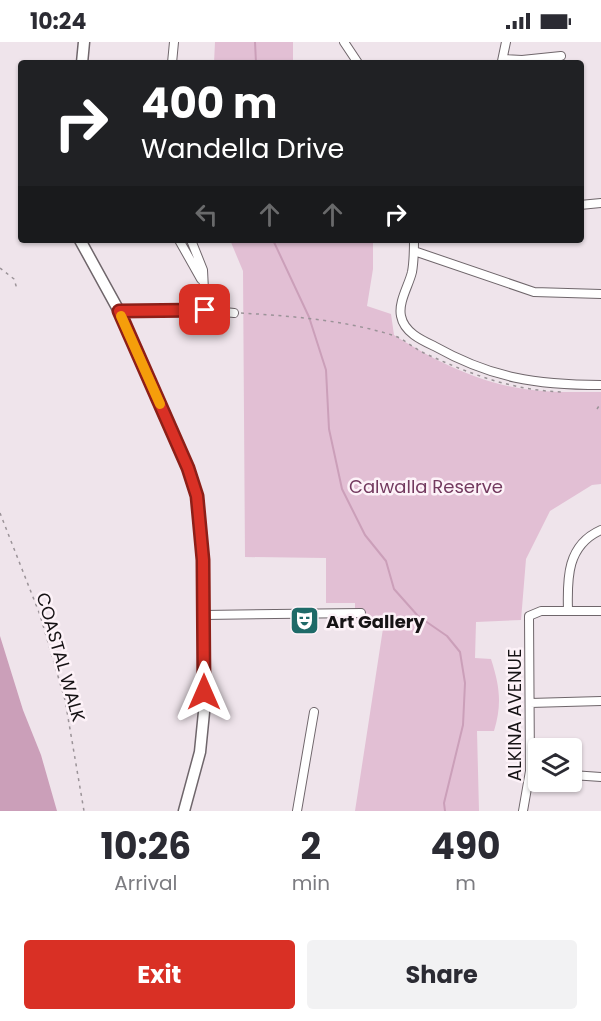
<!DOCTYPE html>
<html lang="en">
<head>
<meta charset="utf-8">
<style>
  body { margin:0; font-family:Poppins,sans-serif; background:#f2f2f3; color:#2b2b33; height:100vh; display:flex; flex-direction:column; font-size:22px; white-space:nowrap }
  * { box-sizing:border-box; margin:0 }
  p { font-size:20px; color:#7c7c81 }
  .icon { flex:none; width:33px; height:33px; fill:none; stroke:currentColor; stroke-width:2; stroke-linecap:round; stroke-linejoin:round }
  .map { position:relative; height:769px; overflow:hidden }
  .sheet { display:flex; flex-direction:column; background:#fff; flex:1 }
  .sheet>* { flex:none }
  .banner { position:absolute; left:18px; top:18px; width:566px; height:183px; border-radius:6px; box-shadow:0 2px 4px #0004; background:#202124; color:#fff; overflow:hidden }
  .buttons { position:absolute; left:528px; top:696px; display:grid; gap:12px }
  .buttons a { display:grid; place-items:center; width:54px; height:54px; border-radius:6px; background:#fff; box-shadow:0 2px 4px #0004; font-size:30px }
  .pin { position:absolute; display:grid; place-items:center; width:51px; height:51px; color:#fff; margin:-26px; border-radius:12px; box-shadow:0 3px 9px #0006 }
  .me { position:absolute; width:66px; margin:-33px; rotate:0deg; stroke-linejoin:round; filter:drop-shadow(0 0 4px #0008) }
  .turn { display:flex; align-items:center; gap:21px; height:126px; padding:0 24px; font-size:27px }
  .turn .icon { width:78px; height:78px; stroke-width:2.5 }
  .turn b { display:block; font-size:42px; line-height:51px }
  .lanes { display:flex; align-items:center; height:57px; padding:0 24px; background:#0003; justify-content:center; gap:30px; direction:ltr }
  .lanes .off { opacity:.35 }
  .eta { display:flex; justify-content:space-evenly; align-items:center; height:102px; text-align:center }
  .eta b { font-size:36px; font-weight:700; line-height:42px }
  .primary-button { display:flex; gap:12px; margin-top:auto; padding:12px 24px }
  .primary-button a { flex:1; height:69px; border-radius:6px; background:#d93025; color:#fff; font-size:24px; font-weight:700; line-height:69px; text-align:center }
  .primary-button a+a { background:#f2f2f3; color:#2b2b33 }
  .status { display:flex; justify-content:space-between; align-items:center; height:42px; padding:0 30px; background:#fff; direction:ltr }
  .status svg { height:16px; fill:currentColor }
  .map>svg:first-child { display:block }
  .green { fill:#e2bfd4 }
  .water { fill:#cb9fb9 }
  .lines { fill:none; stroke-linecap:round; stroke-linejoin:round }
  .stream { stroke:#cb9fb9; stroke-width:2 }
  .street-casing { stroke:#6f666b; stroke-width:10 }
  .secondary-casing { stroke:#6f666b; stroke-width:13 }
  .path { stroke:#9b9398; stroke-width:1.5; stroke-dasharray:3 4.5; stroke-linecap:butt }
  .street { stroke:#fff; stroke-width:8 }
  .secondary { stroke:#fff; stroke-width:10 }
  .route-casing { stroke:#8d1f18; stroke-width:15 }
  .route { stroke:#d93025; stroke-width:10 }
  .slow { stroke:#f59e0b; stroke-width:10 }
  .labels { text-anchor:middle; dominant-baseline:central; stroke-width:5; stroke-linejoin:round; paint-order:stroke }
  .park-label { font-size:18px; fill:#733a5f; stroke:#fdf2f8 }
  .poi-label { font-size:18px; font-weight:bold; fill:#161315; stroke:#fdf2f8; text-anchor:start }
  .street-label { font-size:18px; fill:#161315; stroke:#fdf2f8 }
</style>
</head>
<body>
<div class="status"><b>10:24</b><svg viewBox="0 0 49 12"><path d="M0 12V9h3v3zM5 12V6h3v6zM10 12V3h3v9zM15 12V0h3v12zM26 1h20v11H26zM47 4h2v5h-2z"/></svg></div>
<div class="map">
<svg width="601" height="769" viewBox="0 0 601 769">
  <rect width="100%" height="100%" fill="#efe4eb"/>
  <path class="green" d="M215 0H293V21H214Z
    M230 198H373V227L367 264 391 272 394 293C430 316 471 337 513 345 542 351 572 350 601 350V442L592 443 550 469 526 517 521 578 476 580 475 616 491 617C500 645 502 662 494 689H477L479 769H355L384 580H355V561H326V516L245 515 243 229Z"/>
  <path class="water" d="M0 594 23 668 41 713 57 769H0Z"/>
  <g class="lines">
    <path class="stream" d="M255 0 256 21
      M273 198 309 275 326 328 329 387 342 447 365 493 386 519 394 547 418 574 447 594 460 610 465 641 463 683 444 761 445 769"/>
    <defs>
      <path id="street" d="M344 0 358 21
        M503 17 522 18 561 14
        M502 19 506 0
        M172 21 174 0
        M580 163 601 161
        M179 198 201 237
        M191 198 203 228 205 268
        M414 198C414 209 414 219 412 230 409 243 398 260 401 274 404 290 421 298 434 304 491 336 536 343 601 343
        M414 209 534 250 601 252
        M119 269 205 268 234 271
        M568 568C567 536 567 503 601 488
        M204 573 361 571
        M530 661 601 659
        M572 733 601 735
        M297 769 314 670
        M523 769 530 729 529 574 541 569H601"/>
      <path id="secondary" d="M82 21 84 0
        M80 198 119 269 188 426 197 454 203 518 204 670 200 710 184 769"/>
    </defs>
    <use href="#street" class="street-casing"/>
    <use href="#secondary" class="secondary-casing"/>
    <path class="path" d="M0 226 14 237 17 247
      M241 271C292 274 343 278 392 293 403 296 413 306 424 311 470 332 513 349 565 350
      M597 367 601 361
      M0 471 40 573 65 658 84 769"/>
    <use href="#street" class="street"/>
    <use href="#secondary" class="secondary"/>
  </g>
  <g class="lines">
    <defs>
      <path id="route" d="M204 650 203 518 197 454 188 426 119 269 205 268"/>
    </defs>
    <use href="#route" class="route-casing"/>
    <use href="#route" class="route"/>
    <path class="slow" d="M121 274 160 362"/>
  </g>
  <defs>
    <symbol id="theatre-square" viewBox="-11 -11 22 22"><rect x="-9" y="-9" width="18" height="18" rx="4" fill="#1e6a68" stroke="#fdf2f8"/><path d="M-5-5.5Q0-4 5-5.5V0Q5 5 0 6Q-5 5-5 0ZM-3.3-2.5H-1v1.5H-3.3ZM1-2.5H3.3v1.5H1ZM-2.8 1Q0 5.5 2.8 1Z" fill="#fff"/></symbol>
  </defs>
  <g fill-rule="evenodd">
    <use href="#theatre-square" x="288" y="562" width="33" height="33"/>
  </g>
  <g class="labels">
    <g class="park-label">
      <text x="426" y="444">Calwalla Reserve</text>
    </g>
    <g class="poi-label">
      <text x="326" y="579">Art Gallery</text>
    </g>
    <g class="street-label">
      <text transform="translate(61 615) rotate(74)">COASTAL WALK</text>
      <text transform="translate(514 673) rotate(-90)">ALKINA AVENUE</text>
    </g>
  </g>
</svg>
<div class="buttons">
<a><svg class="icon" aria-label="layers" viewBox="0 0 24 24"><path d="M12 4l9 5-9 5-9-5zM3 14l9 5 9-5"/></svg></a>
</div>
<div class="pin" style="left:205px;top:268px;background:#d93025"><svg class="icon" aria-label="arrive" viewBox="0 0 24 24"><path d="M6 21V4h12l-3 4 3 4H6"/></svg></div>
<svg class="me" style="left:204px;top:650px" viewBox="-20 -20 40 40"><path d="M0-17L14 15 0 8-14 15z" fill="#d93025" stroke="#fff" stroke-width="4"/></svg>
<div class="banner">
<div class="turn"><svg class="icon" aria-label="right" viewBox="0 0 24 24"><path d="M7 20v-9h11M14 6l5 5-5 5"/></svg><div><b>400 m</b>Wandella Drive</div></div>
<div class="lanes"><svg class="icon off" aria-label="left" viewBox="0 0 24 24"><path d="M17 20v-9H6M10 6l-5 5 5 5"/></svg><svg class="icon off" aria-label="ahead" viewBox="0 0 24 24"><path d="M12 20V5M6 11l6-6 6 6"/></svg><svg class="icon off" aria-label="ahead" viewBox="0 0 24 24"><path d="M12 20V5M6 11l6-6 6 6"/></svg><svg class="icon" aria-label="right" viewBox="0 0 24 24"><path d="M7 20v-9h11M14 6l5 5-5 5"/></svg></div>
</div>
</div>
<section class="sheet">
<div class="eta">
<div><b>10:26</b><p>Arrival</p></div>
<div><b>2</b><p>min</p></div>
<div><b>490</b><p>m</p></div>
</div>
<div class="primary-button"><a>Exit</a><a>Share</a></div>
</section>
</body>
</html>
